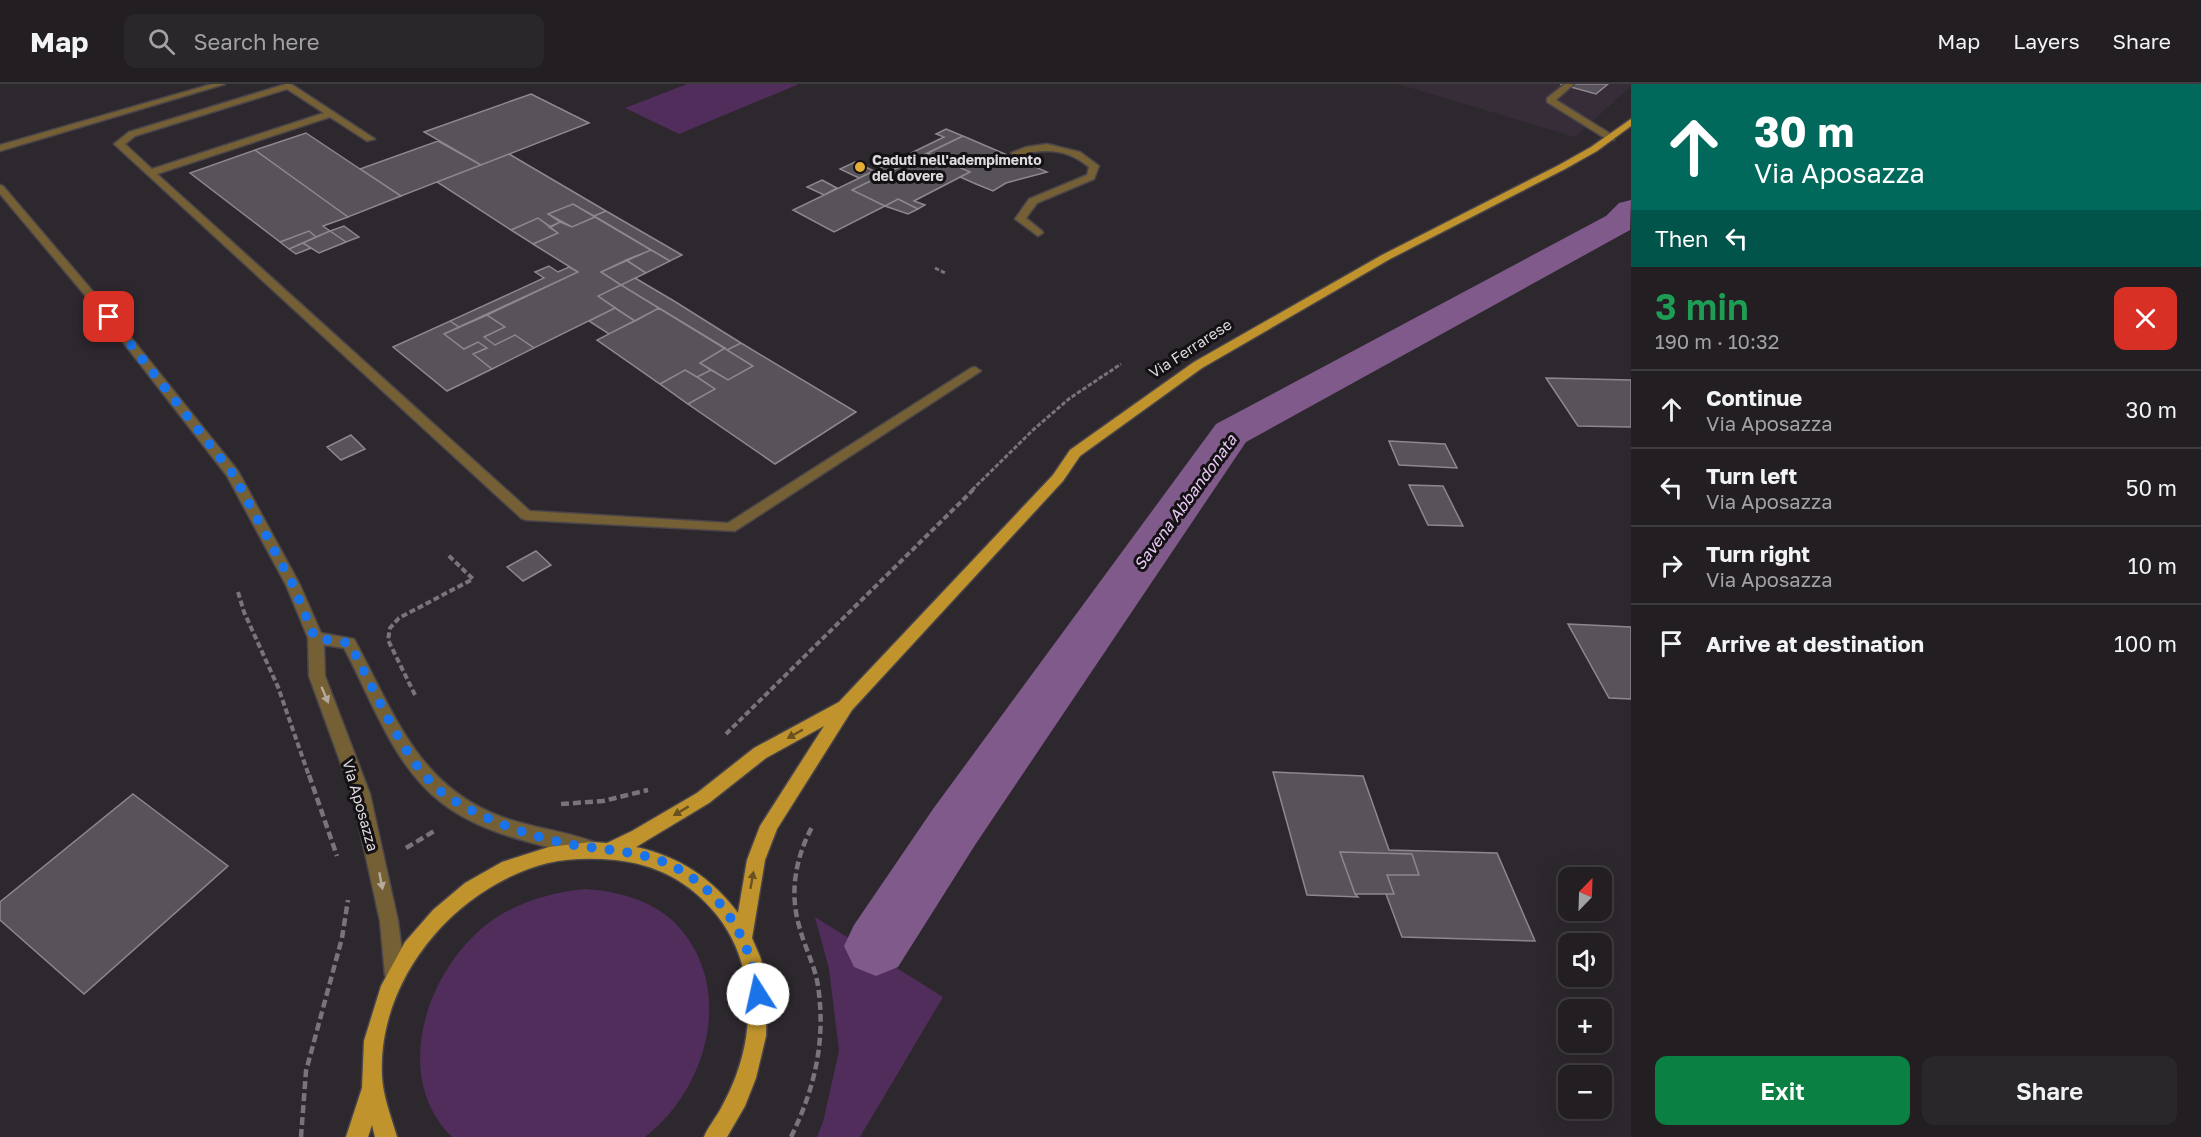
<!DOCTYPE html>
<html lang="en">
<head>
<meta charset="utf-8">
<style>
  body { margin:0; font-family:"Golos Text",sans-serif; background:#2a272a; color:#f1f3f6; height:100vh; display:flex; flex-direction:column; font-size:22px; white-space:nowrap }
  * { box-sizing:border-box; margin:0 }
  p { font-size:20px; color:#a2a2a5 }
  .icon { flex:none; width:33px; height:33px; fill:none; stroke:currentColor; stroke-width:2; stroke-linecap:round; stroke-linejoin:round }
  .map { position:relative; flex:1; overflow:hidden }
  .drawer { display:flex; flex-direction:column; background:#221e22; width:570px }
  .drawer>* { flex:none }
  .guide { background:#00695c; color:#fff; overflow:hidden }
  .needle { width:39px; rotate:23deg }
  .controls { position:absolute; left:1558px; top:783px; display:grid; gap:12px }
  .controls a { display:grid; place-items:center; width:54px; height:54px; border-radius:12px; background:#221e22; box-shadow:0 6px 24px #0002,0 0 0 2px #3f3c40; font-size:30px }
  .pin { position:absolute; display:grid; place-items:center; width:51px; height:51px; color:#fff; margin:-26px; border-radius:12px; box-shadow:0 3px 9px #0006 }
  .me { position:absolute; width:66px; margin:-33px; rotate:350deg; stroke-linejoin:round; filter:drop-shadow(0 0 4px #0008) }
  .turn { display:flex; align-items:center; gap:21px; height:126px; padding:0 24px; font-size:27px }
  .turn .icon { width:78px; height:78px; stroke-width:2.5 }
  .turn b { display:block; font-size:42px; line-height:51px }
  .then { display:flex; align-items:center; height:57px; padding:0 24px; background:#0003; gap:12px; font-size:22px }
  .round { display:grid; place-items:center; flex:none; width:63px; height:63px; border-radius:12px; background:#2a272a }
  .head { display:flex; align-items:center; justify-content:space-between; height:102px; padding:0 24px }
  h1 { font-size:36px; font-weight:600; line-height:45px; color:#1e9e55 }
  .button { display:flex; gap:12px; margin-top:auto; padding:12px 24px }
  .button a { flex:1; height:69px; border-radius:12px; background:#0b8043; color:#fff; font-size:24px; font-weight:600; line-height:69px; text-align:center }
  .button a+a { background:#2a272a; color:#f1f3f6 }
  ul { padding:0; list-style:none }
  li { display:flex; align-items:center; gap:18px; height:78px; padding:0 24px; border-top:2px solid #3f3c40 }
  li div { flex:1 }
  li b { display:block; font-size:22px }
  li em { font-style:normal }
  header { display:flex; align-items:center; gap:36px; box-sizing:border-box; height:84px; padding:0 30px; background:#221e22; border-bottom:2px solid #3f3c40 }
  header strong { font-size:28px }
  nav { display:flex; gap:33px; margin-inline-start:auto; font-size:21px }
  .search { width:420px; height:54px; background:#2a272a; display:flex; align-items:center; gap:15px; box-sizing:border-box; padding:0 21px; border-radius:12px; color:#a2a2a5; font-size:22px }
  main { display:flex; flex:1; min-height:0 }
  .map>svg:first-child { display:block }
  .built { fill:#362d39 }
  .green { fill:#502d5a }
  .lines { fill:none; stroke-linecap:round; stroke-linejoin:round }
  .canal { fill:#815a8c; fill-rule:evenodd }
  .building { fill:#58535a; stroke:#8d878e; stroke-width:1.5 }
  .service-casing { stroke:#49454a; stroke-width:3 }
  .minor-casing { stroke:#49454a; stroke-width:3 }
  .tertiary-casing { stroke:#49454a; stroke-width:3 }
  .primary-casing { stroke:#49454a; stroke-width:3 }
  .path-far2 { stroke:#79747a; stroke-width:3; stroke-dasharray:4.5 2; stroke-linecap:butt }
  .path-far1 { stroke:#79747a; stroke-width:4; stroke-dasharray:6 3; stroke-linecap:butt }
  .path { stroke:#79747a; stroke-width:4.5; stroke-dasharray:8 4; stroke-linecap:butt }
  .service { fill:#755f34; fill-rule:evenodd }
  .minor { fill:#755f34; fill-rule:evenodd }
  .tertiary { fill:#755f34; fill-rule:evenodd }
  .primary { fill:#c0932c; fill-rule:evenodd }
  .oneway { fill:#b4a99b }
  .oneway2 { fill:#6a5220 }
  .route { stroke:#1a73e8; stroke-width:10; stroke-dasharray:0 18 }
  .poi-dot { fill:#e4ae35; stroke:#141114; stroke-width:2 }
  .labels { text-anchor:middle; dominant-baseline:central; stroke-width:6; stroke-linejoin:round; paint-order:stroke }
  .far-poi-label { font-size:14px; font-weight:bold; fill:#dedbdf; stroke:#141114; text-anchor:start }
  .street-label { font-size:15px; fill:#dedbdf; stroke:#141114 }
  .water-label { font-size:16px; font-style:italic; fill:#ebc9f6; stroke:#141114 }
</style>
</head>
<body>
<header>
<strong>Map</strong>
<div class="search"><svg class="icon" aria-label="search" viewBox="0 0 24 24"><circle cx="10" cy="10" r="6"/><path d="M15 15l6 6"/></svg>Search here</div>
<nav><a>Map</a><a>Layers</a><a>Share</a></nav>
</header>
<main>
<div class="map">
<svg width="1631" height="1053" viewBox="0 0 1631 1053">
  <rect width="100%" height="100%" fill="#2d282e"/>
  <path class="built" d="M1398 0H1631V2L1575 53Z"/>
  <path class="green" d="M687 0H799L679 50 625 24Z
    M585 805C616 807 649 815 673 837 737 899 709 1004 645 1053H452C386 988 432 871 502 830 529 815 555 808 585 805Z
    M815 833 943 913 860 1053H817L823 1038 839 967 829 885Z"/>
  <g class="lines">
    <path class="canal" d="M1631 116 1630 146 1246 358 975 761 898 883 876 892 854 883 844 862 854 841 933 725 1216 340 1606 132 1619 119Z"/>
  </g>
  <path class="building" d="M1560 0H1608L1596 10Z
    M531 10 589 39 481 81 424 48Z
    M946 45 963 52 917 74 909 70 944 53 936 50Z
    M306 49 360 85 401 112 348 133 255 66Z
    M963 52 1047 88 1006 99 993 107 976 100 960 93 970 88 928 69Z
    M438 57 481 81 401 112 360 85Z
    M255 66 348 133 323 142 330 147 316 153 309 147 280 158 190 89Z
    M928 69 970 88 914 117 925 121 918 125 898 115 885 122 852 106Z
    M509 70 606 127 594 132 573 120 548 130 560 138 551 143 538 134 511 146 437 98Z
    M909 70 917 74 852 106 885 122 834 148 793 126Z
    M855 78 874 87 859 94 840 85Z
    M822 96 837 104 824 111 807 103Z
    M898 115 918 125 908 130 885 122Z
    M573 120 595 133 572 143 548 130Z
    M606 127 682 171 670 177 594 132Z
    M595 133 651 166 601 188 621 201 598 212 615 224 534 264 515 251 495 261 484 253 505 243 487 231 578 188 533 160 558 149 549 143 560 138 572 143Z
    M538 134 558 149 533 160 511 146Z
    M344 142 359 153 346 158 330 147Z
    M309 147 316 153 289 165 280 158Z
    M330 147 346 158 319 169 303 159Z
    M303 159 311 164 296 170 289 165Z
    M651 166 670 177 646 189 626 176Z
    M626 176 646 189 621 201 601 188Z
    M549 182 558 188 569 183 578 188 459 243 450 237 544 194 535 188Z
    M635 194 674 217 741 259 727 266 621 201Z
    M621 201 659 224 635 237 598 212Z
    M615 224 635 237 609 250 589 237Z
    M659 224 725 264 700 279 711 286 697 293 685 286 660 300 597 256Z
    M487 231 505 243 484 253 495 261 515 251 534 264 492 285 473 270 487 264 478 258 464 265 444 250Z
    M450 237 459 243 444 250 464 265 478 258 487 264 473 270 492 285 447 307 393 263Z
    M741 259 856 328 775 380 688 320 715 305 697 293 711 286 728 296 753 282 727 266Z
    M725 264 727 266 753 282 728 296 700 279Z
    M685 286 697 293 715 305 688 320 660 300Z
    M1546 294 1631 296V343L1578 342Z
    M351 351 365 365 341 376 327 363Z
    M1389 357 1445 360 1457 384 1399 381Z
    M1409 401 1443 402 1463 442 1428 441Z
    M536 467 551 481 523 497 507 483Z
    M1568 540 1631 543V615L1609 614Z
    M1273 688 1363 692 1389 766 1497 769 1535 857 1402 853 1386 810H1394L1387 791H1419L1412 770 1340 768 1355 810 1358 813 1307 811Z
    M133 710 228 782 84 910 0 836V818Z
    M1340 768 1412 770 1419 791H1387L1394 810H1355Z"/>
  <g class="lines">
    <defs>
      <path id="service" d="M286 0H291L375 55 367 57 330 33 157 90 530 427 728 439 971 284 975 283 981 287 735 447 526 436 521 434 114 60 129 48ZM287 5 324 29 152 85 125 60 135 52Z
        M1565 0H1574L1556 16 1614 52V56H1608L1547 18V14Z
        M1047 60 1080 68 1099 82 1094 95 1037 119 1026 134 1042 147 1043 149 1038 152 1015 135 1029 115 1087 91 1089 83C1066 64 1044 64 1016 72L1011 69 1026 63Z"/>
      <path id="minor" d="M212 0H225L0 67V61Z"/>
      <path id="tertiary" d="M0 101 3 102 113 231 238 387 300 501 321 549 354 555C394 628 417 702 502 733 532 744 564 747 594 758L597 764 594 770 588 772C539 761 482 750 442 719 393 682 372 616 344 564L324 561 325 592 370 710 398 837 405 891 402 898 395 900 388 898 385 891 380 837 352 710 309 592 308 554 286 501 227 392 105 235 0 110Z"/>
      <path id="primary" d="M1631 35V42L1597 67 1565 85 1390 175 1202 284 1080 372 1063 397 852 626 777 745 765 776 752 854 761 875 767 909 766 952 756 994 745 1022 727 1053H704C708 1043 715 1035 720 1026 733 1003 742 979 746 954 753 909 744 865 716 830 690 798 656 780 615 776 593 774 570 774 548 779 456 802 377 895 382 992 383 1013 391 1032 397 1053H375L372 1041 368 1053H346L362 1004 364 957 381 902 405 858 433 826 465 799 502 778 549 763 591 758 607 759 632 747 697 709 754 664 839 618 1053 391 1070 366 1194 278 1382 171 1559 81 1591 63ZM824 642 760 742 747 776 738 829C712 794 678 772 636 763L709 719 766 674Z"/>
    </defs>
    <use href="#service" class="service-casing"/>
    <use href="#minor" class="minor-casing"/>
    <use href="#tertiary" class="tertiary-casing"/>
    <use href="#primary" class="primary-casing"/>
    <path class="path-far2" d="M935 184 945 189
      M972 406 1033 346 1070 314 1121 280"/>
    <path class="path-far1" d="M238 508 244 528 278 603 309 692
      M415 611 388 556 390 544 399 534 473 495 447 470
      M726 650 974 405"/>
    <path class="path" d="M309 691 337 772
      M561 720 603 717 648 706
      M406 764 436 746
      M301 1053 306 987 342 854 348 816
      M791 1053C815 1004 826 956 818 902 815 882 805 864 800 845 789 810 795 775 812 743"/>
    <use href="#service" class="service"/>
    <use href="#minor" class="minor"/>
    <use href="#tertiary" class="tertiary"/>
    <use href="#primary" class="primary"/>
  </g>
  <defs><path id="oneway-solid" d="M-6-.8H1V-3.2L6.5 0L1 3.2V.8H-6Z" transform="scale(1.5)"/></defs>
  <g class="oneway">
    <use href="#oneway-solid" transform="translate(325 611) rotate(67)"/>
    <use href="#oneway-solid" transform="translate(381 797) rotate(79)"/>
  </g>
  <g class="oneway2">
    <use href="#oneway-solid" transform="translate(795 650) rotate(151)"/>
    <use href="#oneway-solid" transform="translate(681 727) rotate(149)"/>
    <use href="#oneway-solid" transform="translate(752 796) rotate(-80)"/>
  </g>
  <g class="lines">
    <path class="route" d="M109 233 233 390 293 501 315 554 349 559C374 603 407 688 450 714 483 735 521 749 559 758 589 765 619 765 649 773 711 790 751 849 758 910"/>
  </g>
  <circle class="poi-dot" cx="860" cy="83" r="6"/>
  <g class="labels">
    <g class="far-poi-label">
      <text x="872" y="75">Caduti nell'adempimento<tspan x="872" dy="16">del dovere</tspan></text>
    </g>
    <g class="street-label">
      <text transform="translate(1190 264) rotate(-33)">Via Ferrarese</text>
      <text transform="translate(361 721) rotate(74)">Via Aposazza</text>
    </g>
    <g class="water-label">
      <text transform="translate(1185 418) rotate(-54)">Savena Abbandonata</text>
    </g>
  </g>
</svg>
<div class="controls">
<a><svg class="needle" viewBox="-14 -14 28 28"><path d="M0-13l5 13h-10z" fill="#e53935"/><path d="M0 13l5-13h-10z" fill="#a2a2a5"/></svg></a>
<a><svg class="icon" aria-label="sound" viewBox="0 0 24 24"><path d="M4 9h4l5-4v14l-5-4H4zM17 9q2 3 0 6"/></svg></a>
<a>+</a>
<a>−</a>
</div>
<div class="pin" style="left:109px;top:233px;background:#d93025"><svg class="icon" aria-label="arrive" viewBox="0 0 24 24"><path d="M6 21V4h12l-3 4 3 4H6"/></svg></div>
<svg class="me" style="left:758px;top:910px" viewBox="-20 -20 40 40"><circle r="19" fill="#fff"/><path d="M0-13L10 11 0 6-10 11z" fill="#1a73e8"/></svg>
</div>
<section class="drawer">
<div class="guide">
<div class="turn"><svg class="icon" aria-label="ahead" viewBox="0 0 24 24"><path d="M12 20V5M6 11l6-6 6 6"/></svg><div><b>30 m</b>Via Aposazza</div></div>
<div class="then">Then<svg class="icon" aria-label="left" viewBox="0 0 24 24"><path d="M17 20v-9H6M10 6l-5 5 5 5"/></svg></div>
</div>
<div class="head"><div><h1>3 min</h1><p>190 m · 10:32</p></div><a class="round" style="background:#d93025;color:#fff"><svg class="icon" aria-label="close" viewBox="0 0 24 24"><path d="M6 6l12 12M18 6L6 18"/></svg></a></div>
<ul>
<li><svg class="icon" aria-label="ahead" viewBox="0 0 24 24"><path d="M12 20V5M6 11l6-6 6 6"/></svg><div><b>Continue</b><p>Via Aposazza</p></div><em>30 m</em></li>
<li><svg class="icon" aria-label="left" viewBox="0 0 24 24"><path d="M17 20v-9H6M10 6l-5 5 5 5"/></svg><div><b>Turn left</b><p>Via Aposazza</p></div><em>50 m</em></li>
<li><svg class="icon" aria-label="right" viewBox="0 0 24 24"><path d="M7 20v-9h11M14 6l5 5-5 5"/></svg><div><b>Turn right</b><p>Via Aposazza</p></div><em>10 m</em></li>
<li><svg class="icon" aria-label="arrive" viewBox="0 0 24 24"><path d="M6 21V4h12l-3 4 3 4H6"/></svg><div><b>Arrive at destination</b></div><em>100 m</em></li>
</ul>
<div class="button"><a>Exit</a><a>Share</a></div>
</section>
</main>
</body>
</html>
